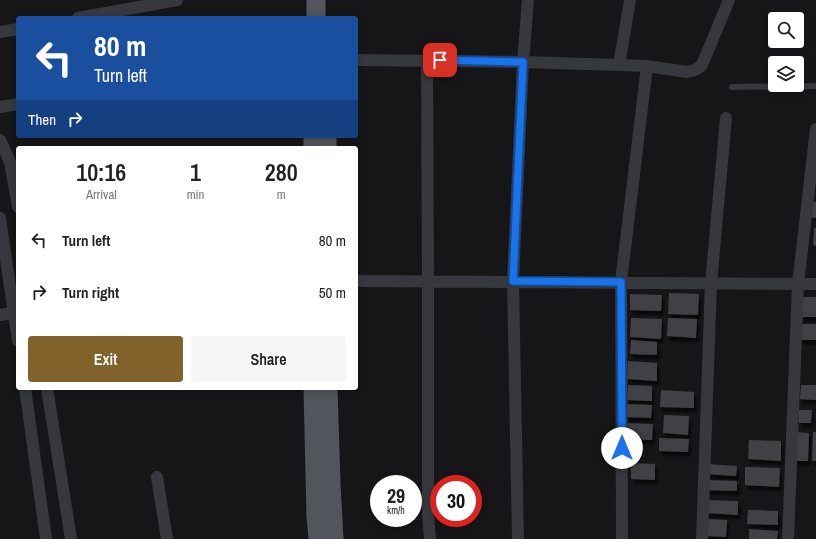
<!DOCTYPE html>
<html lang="en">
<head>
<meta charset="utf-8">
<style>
  body { margin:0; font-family:"Archivo Narrow",sans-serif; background:#f6f6f6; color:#222; height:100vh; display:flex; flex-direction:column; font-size:15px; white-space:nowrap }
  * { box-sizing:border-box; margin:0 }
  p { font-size:13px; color:#767676 }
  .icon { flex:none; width:22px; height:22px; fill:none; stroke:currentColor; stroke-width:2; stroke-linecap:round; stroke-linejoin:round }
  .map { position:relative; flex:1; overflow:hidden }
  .side { position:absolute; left:16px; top:146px; width:342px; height:244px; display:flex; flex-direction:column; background:#fff; border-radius:4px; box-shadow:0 2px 6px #0003 }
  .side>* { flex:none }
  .banner { position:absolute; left:16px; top:16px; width:342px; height:122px; border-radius:4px; box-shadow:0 2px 6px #0003; background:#1a4fa0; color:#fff; overflow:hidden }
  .buttons { position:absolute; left:768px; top:12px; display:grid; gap:8px }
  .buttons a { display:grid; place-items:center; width:36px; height:36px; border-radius:4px; background:#fff; box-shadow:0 2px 6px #0003; font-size:20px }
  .speed { position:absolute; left:370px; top:475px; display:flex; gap:8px; font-size:20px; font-weight:700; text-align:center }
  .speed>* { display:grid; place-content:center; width:52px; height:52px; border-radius:50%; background:#fff; box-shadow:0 2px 6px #0003; line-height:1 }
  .speed small { font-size:10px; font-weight:400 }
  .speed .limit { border:6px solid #d22; background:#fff; color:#111 }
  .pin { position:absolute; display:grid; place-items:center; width:34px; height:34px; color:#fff; margin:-17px; border-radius:8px; box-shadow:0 2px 6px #0006 }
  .me { position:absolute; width:44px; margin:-22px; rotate:0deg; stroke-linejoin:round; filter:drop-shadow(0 0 3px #0008) }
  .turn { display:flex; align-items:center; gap:14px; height:84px; padding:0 12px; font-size:18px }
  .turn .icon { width:52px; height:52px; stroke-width:2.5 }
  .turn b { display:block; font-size:28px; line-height:34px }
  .then { display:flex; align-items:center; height:38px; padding:0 12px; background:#0003; gap:8px; font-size:15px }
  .eta { display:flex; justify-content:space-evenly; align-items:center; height:68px; text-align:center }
  .eta b { font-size:24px; font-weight:600; line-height:28px }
  .action { display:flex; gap:8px; margin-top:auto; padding:8px 12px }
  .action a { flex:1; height:46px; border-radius:4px; background:#80622a; color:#fff; font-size:16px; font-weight:600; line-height:46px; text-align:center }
  .action a+a { background:#f6f6f6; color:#222 }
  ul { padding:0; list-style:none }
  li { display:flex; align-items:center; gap:12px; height:52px; padding:0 12px }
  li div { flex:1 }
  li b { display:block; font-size:15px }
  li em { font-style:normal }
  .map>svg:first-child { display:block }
  .building { fill:#404145; filter:url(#shadow) }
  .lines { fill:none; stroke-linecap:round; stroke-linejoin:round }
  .lane { stroke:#37383d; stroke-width:6 }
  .street { stroke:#37383d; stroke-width:12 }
  .primary { stroke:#53555c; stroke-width:19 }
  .route-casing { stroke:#114b97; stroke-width:10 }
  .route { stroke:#1a73e8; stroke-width:7 }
</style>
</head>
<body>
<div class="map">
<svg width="816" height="539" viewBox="0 0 816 539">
  <defs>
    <filter id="shadow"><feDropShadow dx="2.5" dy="4.5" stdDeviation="1" flood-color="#0009"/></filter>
  </defs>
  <rect width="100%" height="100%" fill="#161618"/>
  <path class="building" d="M811 202H816V218L811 217Z
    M814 228H816V246L813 245Z
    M669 293 699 294 698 315 668 314Z
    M630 294 662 295 661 311 630 310Z
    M803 297H816V317H802Z
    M631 318 662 319 661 339 630 337Z
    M668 318 697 319 696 338 667 336Z
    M801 324H816V340H800Z
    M631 340 657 342V355L630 354Z
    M628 361 657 363V381L627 379Z
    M628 385 652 386V401L627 400Z
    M801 385H816V400L800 399Z
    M661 390 694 392V408L660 407Z
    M627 404 652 405 651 418 626 417Z
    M799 410H812L811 423H799Z
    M664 415 689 416 688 435 663 433Z
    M625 423 653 424 652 440 625 439Z
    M795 432 809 433 808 461H794Z
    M813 432H816V461H812Z
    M659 438 689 439 688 452 659 451Z
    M749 440 781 441V461L748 459Z
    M631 463 655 464V480L631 479Z
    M706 464 737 466 736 476 705 474Z
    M745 467 780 468 779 487 745 485Z
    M706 480 737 481V491L706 490Z
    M706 500 738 501V515L706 513Z
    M748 510 778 511V525L747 524Z
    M708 519 727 520 726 537 707 536Z
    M749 529 778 531 777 539H749Z"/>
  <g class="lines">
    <path class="lane" d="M732 87 816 86"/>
    <path class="street" d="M78 18 177 0
      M0 32 18 29
      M356 60 523 62 619 65 647 66 687 72 695 70 702 65 729 0
      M427 60 428 281V515L430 539
      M619 65 630 0
      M0 107 18 104
      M0 140 10 162 18 207
      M0 218 18 341
      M356 281 816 284
      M0 315 18 312
      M25 388 46 539
      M47 388 71 539
      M157 477 167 539
      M518 539 513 281 523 62 528 0
      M622 539 621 282 647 66
      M702 539 711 283 726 118
      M788 539 798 284 816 129"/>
    <path class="primary" d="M316 18V0
      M313 148V136
      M327 148V136
      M313 388 316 516 318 539
      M328 388 331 483 334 539"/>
  </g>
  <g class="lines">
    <defs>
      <path id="route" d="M440 60 523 62 513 281 621 282 622 448"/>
    </defs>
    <use href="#route" class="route-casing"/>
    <use href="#route" class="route"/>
  </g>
</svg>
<div class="buttons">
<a><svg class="icon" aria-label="search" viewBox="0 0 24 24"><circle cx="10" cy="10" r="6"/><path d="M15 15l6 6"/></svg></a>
<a><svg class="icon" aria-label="layers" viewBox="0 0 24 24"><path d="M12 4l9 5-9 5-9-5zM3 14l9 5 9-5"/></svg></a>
</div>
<div class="speed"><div>29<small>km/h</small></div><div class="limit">30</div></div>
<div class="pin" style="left:440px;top:60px;background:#d93025"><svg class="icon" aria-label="arrive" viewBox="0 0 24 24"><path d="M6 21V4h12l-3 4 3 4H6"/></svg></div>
<svg class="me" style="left:622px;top:448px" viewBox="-20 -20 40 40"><circle r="19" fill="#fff"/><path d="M0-13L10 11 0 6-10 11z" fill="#1a73e8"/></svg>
<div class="banner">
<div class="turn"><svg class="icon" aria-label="left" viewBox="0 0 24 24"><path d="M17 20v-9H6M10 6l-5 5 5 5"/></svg><div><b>80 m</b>Turn left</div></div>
<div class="then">Then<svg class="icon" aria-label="right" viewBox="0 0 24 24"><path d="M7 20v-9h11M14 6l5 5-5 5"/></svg></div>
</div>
<section class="side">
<div class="eta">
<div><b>10:16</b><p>Arrival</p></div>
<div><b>1</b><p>min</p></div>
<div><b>280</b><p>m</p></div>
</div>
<ul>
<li><svg class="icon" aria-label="left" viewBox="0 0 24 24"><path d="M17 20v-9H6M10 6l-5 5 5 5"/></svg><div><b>Turn left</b></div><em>80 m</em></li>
<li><svg class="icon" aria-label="right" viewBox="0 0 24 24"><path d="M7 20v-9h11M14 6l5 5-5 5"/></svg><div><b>Turn right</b></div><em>50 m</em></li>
</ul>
<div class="action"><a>Exit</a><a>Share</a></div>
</section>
</div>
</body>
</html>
